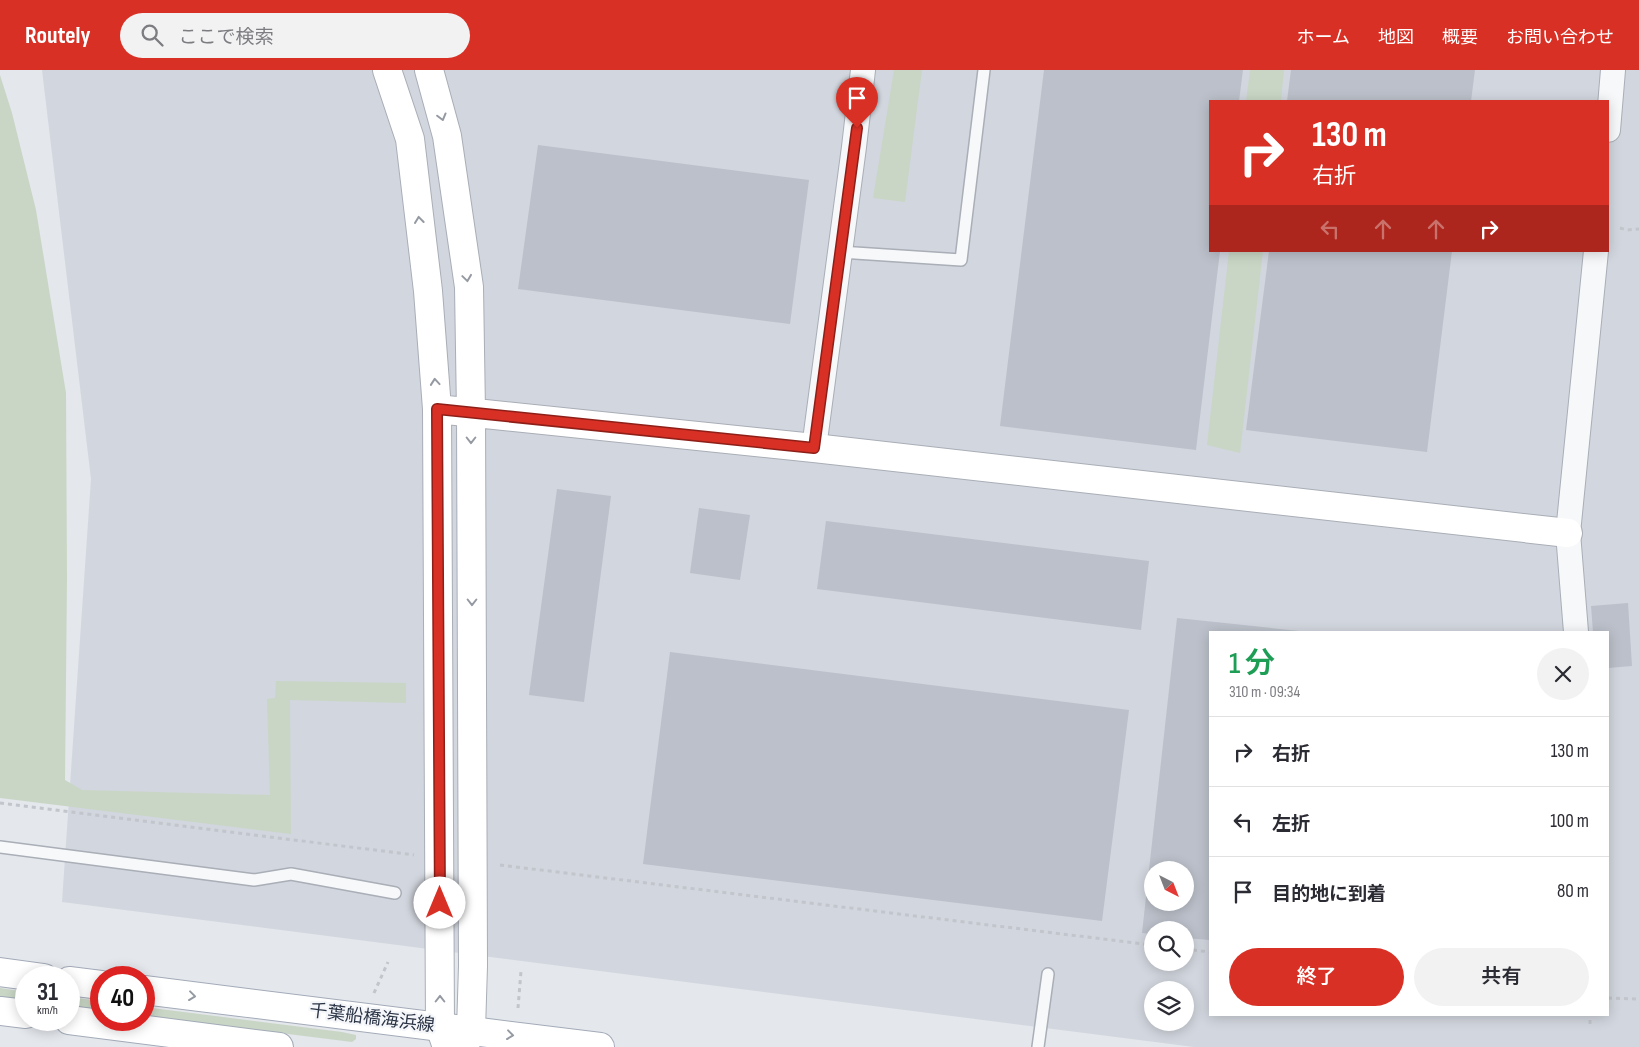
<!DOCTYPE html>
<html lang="ja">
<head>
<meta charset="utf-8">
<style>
  body { margin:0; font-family:"Sofia Sans Condensed","Noto Sans JP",sans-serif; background:#f2f2f3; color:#2b2b33; height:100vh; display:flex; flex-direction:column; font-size:19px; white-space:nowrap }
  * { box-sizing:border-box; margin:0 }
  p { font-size:16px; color:#7c7c81 }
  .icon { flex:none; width:28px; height:28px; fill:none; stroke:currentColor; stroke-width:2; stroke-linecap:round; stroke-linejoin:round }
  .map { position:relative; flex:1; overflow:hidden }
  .drawer { position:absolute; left:1209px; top:561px; width:400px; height:385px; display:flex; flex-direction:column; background:#fff; border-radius:0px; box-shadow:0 2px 12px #0003 }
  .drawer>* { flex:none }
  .top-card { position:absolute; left:1209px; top:30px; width:400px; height:152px; border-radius:0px; box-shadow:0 2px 12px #0003; background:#d93025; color:#fff; overflow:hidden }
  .needle { width:32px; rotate:138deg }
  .fabs { position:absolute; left:1144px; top:791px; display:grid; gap:10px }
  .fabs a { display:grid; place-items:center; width:50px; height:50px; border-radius:50%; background:#fff; box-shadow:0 2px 12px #0003; font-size:25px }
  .speed { position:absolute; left:15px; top:896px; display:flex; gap:10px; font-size:25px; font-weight:700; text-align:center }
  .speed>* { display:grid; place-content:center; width:65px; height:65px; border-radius:50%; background:#fff; box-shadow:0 2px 12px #0003; line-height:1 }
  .speed small { font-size:12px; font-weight:400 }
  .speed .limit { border:8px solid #d22; background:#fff; color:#111 }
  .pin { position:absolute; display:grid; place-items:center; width:42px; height:42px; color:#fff; margin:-51px -21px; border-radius:50% 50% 50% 0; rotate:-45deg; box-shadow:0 0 5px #0007 }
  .pin .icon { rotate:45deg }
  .me { position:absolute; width:55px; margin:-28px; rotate:0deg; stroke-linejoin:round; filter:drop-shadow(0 0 4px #0008) }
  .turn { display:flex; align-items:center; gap:18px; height:105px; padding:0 20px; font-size:22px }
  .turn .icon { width:65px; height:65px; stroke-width:2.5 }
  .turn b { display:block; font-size:35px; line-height:42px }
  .lanes { display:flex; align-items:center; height:48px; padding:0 20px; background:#0003; justify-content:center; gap:25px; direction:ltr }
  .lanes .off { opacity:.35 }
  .round { display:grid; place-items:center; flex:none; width:52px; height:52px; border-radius:26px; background:#f2f2f3 }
  .summary { display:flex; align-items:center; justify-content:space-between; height:85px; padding:0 20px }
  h1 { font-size:30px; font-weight:600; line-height:38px; color:#1e9e55 }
  .action { display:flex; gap:10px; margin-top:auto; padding:10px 20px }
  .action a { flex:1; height:58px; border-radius:30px; background:#d93025; color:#fff; font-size:20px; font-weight:600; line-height:58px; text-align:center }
  .action a+a { background:#f2f2f3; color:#2b2b33 }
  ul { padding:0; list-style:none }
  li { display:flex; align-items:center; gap:15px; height:70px; padding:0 20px; border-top:1px solid #e1e1e2 }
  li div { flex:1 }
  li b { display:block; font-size:19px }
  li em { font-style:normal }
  header { display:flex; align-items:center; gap:30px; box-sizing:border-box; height:70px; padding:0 25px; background:#d93025; color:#fff }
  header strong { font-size:24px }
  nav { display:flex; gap:28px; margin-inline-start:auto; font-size:18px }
  .search { width:350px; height:45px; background:#f2f2f3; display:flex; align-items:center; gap:12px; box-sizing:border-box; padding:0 18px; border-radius:28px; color:#7c7c81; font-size:19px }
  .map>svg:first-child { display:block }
  .built { fill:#d2d6de; fill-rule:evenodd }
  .green { fill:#c9d6c5 }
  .building { fill:#bbc0ca; fill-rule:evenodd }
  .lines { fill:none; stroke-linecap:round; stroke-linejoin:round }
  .lane-casing { stroke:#a9aeb7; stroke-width:14 }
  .street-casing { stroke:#a9aeb7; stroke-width:26 }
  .secondary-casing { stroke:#a9aeb7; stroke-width:30 }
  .primary-casing { stroke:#a3abb8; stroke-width:30 }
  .path { stroke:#c2c5cb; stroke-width:3; stroke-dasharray:4 4; stroke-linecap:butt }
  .lane { stroke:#f7f8fa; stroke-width:11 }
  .street { stroke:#f7f8fa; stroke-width:24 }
  .secondary { stroke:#fff; stroke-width:28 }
  .primary { stroke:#fff; stroke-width:28 }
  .oneway { stroke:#959aa2 }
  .route-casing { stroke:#8d1f18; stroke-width:12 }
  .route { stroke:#d93025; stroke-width:9 }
  .labels { text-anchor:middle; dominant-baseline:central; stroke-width:4.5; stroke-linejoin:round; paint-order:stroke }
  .street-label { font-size:18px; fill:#2b3445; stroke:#f4f6f9 }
</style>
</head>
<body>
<header>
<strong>Routely</strong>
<div class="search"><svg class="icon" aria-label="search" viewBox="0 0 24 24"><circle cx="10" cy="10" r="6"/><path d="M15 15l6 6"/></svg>ここで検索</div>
<nav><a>ホーム</a><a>地図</a><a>概要</a><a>お問い合わせ</a></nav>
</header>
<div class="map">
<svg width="1639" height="977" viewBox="0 0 1639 977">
  <rect width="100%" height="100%" fill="#e4e7ec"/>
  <path class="built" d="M42 0H1639V977H1194L62 832 91 409ZM1210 31H1608V181H1210ZM1210 562H1608V945H1210ZM1152 800H1185V832H1152ZM1152 860H1185V892H1152ZM1152 920H1185V952H1152Z"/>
  <path class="green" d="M894 0H922L905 132 873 128Z
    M1250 0H1284L1281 31H1246Z
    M0 5 12 43 36 140 66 323 67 508 65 710 82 720 270 725 267 629 275 628 276 611 406 613V633L290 630 291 764 0 728Z
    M1229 181H1263L1240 383 1207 375Z
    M0 918 26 922V931L0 928Z
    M69 927 101 931V940L69 936Z
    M144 937 342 962 356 965V969L352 972 144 946Z"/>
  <path class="building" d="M1044 0H1243L1239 31H1210V181H1220L1196 380 1000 356Z
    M1291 0H1475L1471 31H1287Z
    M538 75 809 110 790 254 518 219Z
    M1269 181H1452L1427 382 1246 360Z
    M557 419 611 426 584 632 529 625Z
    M699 438 750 445 740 510 690 503Z
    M826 451 1149 491 1141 560 817 519Z
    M1628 533 1632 596 1608 598V562H1593L1591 536Z
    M1177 548 1299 561V562H1210V870L1185 868V860H1152V864L1142 863ZM1152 800H1185V832H1152Z
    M670 582 1129 640 1102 851 643 794Z"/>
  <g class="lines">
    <defs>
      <path id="lane" d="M840 182 961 190 984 0
        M0 777 254 810 291 804 395 823
        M1038 977 1048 904"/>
      <path id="street" d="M1608 60 1613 0
        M814 378 854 77 863 0
        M1576 562 1568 463 1596 181"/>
      <path id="secondary" d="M387 0 410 69 428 221 437 339 440 957 447 977
        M429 0 447 66 469 217 471 342 473 896 471 960 464 977
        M437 339 814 378 1568 463"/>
      <path id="primary" d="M0 902 44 908
        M69 911 101 915
        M144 920 600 977
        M0 941 26 944
        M69 950 279 977"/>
    </defs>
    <use href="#lane" class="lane-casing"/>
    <use href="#street" class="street-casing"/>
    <use href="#secondary" class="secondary-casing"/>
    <use href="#primary" class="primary-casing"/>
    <path class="path" d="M1620 158 1627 160 1639 159
      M0 733 414 785
      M500 795 1152 875
      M1185 879 1210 882
      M374 923 388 892
      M1608 928 1639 929
      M518 938 521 901
      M1590 954V945"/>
    <use href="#lane" class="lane"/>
    <use href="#street" class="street"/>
    <use href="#secondary" class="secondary"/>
    <use href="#primary" class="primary"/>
  </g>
  <defs><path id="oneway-chevron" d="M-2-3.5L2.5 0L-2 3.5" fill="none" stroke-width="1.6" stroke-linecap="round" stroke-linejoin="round" transform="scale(1.25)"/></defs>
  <g class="oneway">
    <use href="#oneway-chevron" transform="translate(442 47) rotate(75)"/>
    <use href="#oneway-chevron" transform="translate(419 150) rotate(-97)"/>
    <use href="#oneway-chevron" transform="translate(467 208) rotate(82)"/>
    <use href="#oneway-chevron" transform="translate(435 312) rotate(-95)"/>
    <use href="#oneway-chevron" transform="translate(471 370) rotate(90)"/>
    <use href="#oneway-chevron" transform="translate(472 532) rotate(90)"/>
    <use href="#oneway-chevron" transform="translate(192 926) rotate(7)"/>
    <use href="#oneway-chevron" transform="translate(440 929) rotate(-90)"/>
    <use href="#oneway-chevron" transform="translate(510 965) rotate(7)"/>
  </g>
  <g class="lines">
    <defs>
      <path id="route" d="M440 833 437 339 814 378 857 58"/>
    </defs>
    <use href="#route" class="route-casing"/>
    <use href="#route" class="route"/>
  </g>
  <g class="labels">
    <g class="street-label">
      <text transform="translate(372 948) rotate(7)">千葉船橋海浜線</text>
    </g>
  </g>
</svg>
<div class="fabs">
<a><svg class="needle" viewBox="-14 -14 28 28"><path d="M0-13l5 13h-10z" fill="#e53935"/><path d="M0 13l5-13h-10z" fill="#7c7c81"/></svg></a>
<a><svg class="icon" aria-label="search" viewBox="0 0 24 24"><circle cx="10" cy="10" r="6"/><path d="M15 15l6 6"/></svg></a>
<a><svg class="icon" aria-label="layers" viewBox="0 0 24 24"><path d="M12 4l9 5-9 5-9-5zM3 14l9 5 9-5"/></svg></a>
</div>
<div class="speed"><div>31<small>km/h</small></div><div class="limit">40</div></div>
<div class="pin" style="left:857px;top:58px;background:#d93025"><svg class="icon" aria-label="arrive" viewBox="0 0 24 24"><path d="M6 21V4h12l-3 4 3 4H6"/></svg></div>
<svg class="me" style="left:440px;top:833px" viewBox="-20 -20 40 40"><circle r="19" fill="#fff"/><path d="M0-13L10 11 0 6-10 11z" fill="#d93025"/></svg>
<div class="top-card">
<div class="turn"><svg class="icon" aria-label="right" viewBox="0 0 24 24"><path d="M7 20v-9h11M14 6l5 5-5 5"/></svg><div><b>130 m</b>右折</div></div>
<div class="lanes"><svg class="icon off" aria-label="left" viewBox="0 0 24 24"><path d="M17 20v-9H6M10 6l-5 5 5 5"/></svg><svg class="icon off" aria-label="ahead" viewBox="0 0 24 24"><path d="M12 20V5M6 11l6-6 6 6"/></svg><svg class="icon off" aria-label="ahead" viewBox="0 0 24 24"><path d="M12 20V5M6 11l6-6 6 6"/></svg><svg class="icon" aria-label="right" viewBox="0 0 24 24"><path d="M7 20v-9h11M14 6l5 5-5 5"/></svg></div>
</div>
<section class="drawer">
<div class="summary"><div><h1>1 分</h1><p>310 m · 09:34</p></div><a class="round"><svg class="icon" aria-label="close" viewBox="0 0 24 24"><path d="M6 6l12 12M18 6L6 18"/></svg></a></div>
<ul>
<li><svg class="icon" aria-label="right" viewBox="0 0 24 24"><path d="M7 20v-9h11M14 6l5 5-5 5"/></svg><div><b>右折</b></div><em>130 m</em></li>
<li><svg class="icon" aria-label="left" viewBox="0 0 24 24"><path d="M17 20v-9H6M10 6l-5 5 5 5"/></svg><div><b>左折</b></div><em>100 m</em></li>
<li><svg class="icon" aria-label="arrive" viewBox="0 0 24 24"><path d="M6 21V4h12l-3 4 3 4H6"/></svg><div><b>目的地に到着</b></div><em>80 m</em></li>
</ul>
<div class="action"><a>終了</a><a>共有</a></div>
</section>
</div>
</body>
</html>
